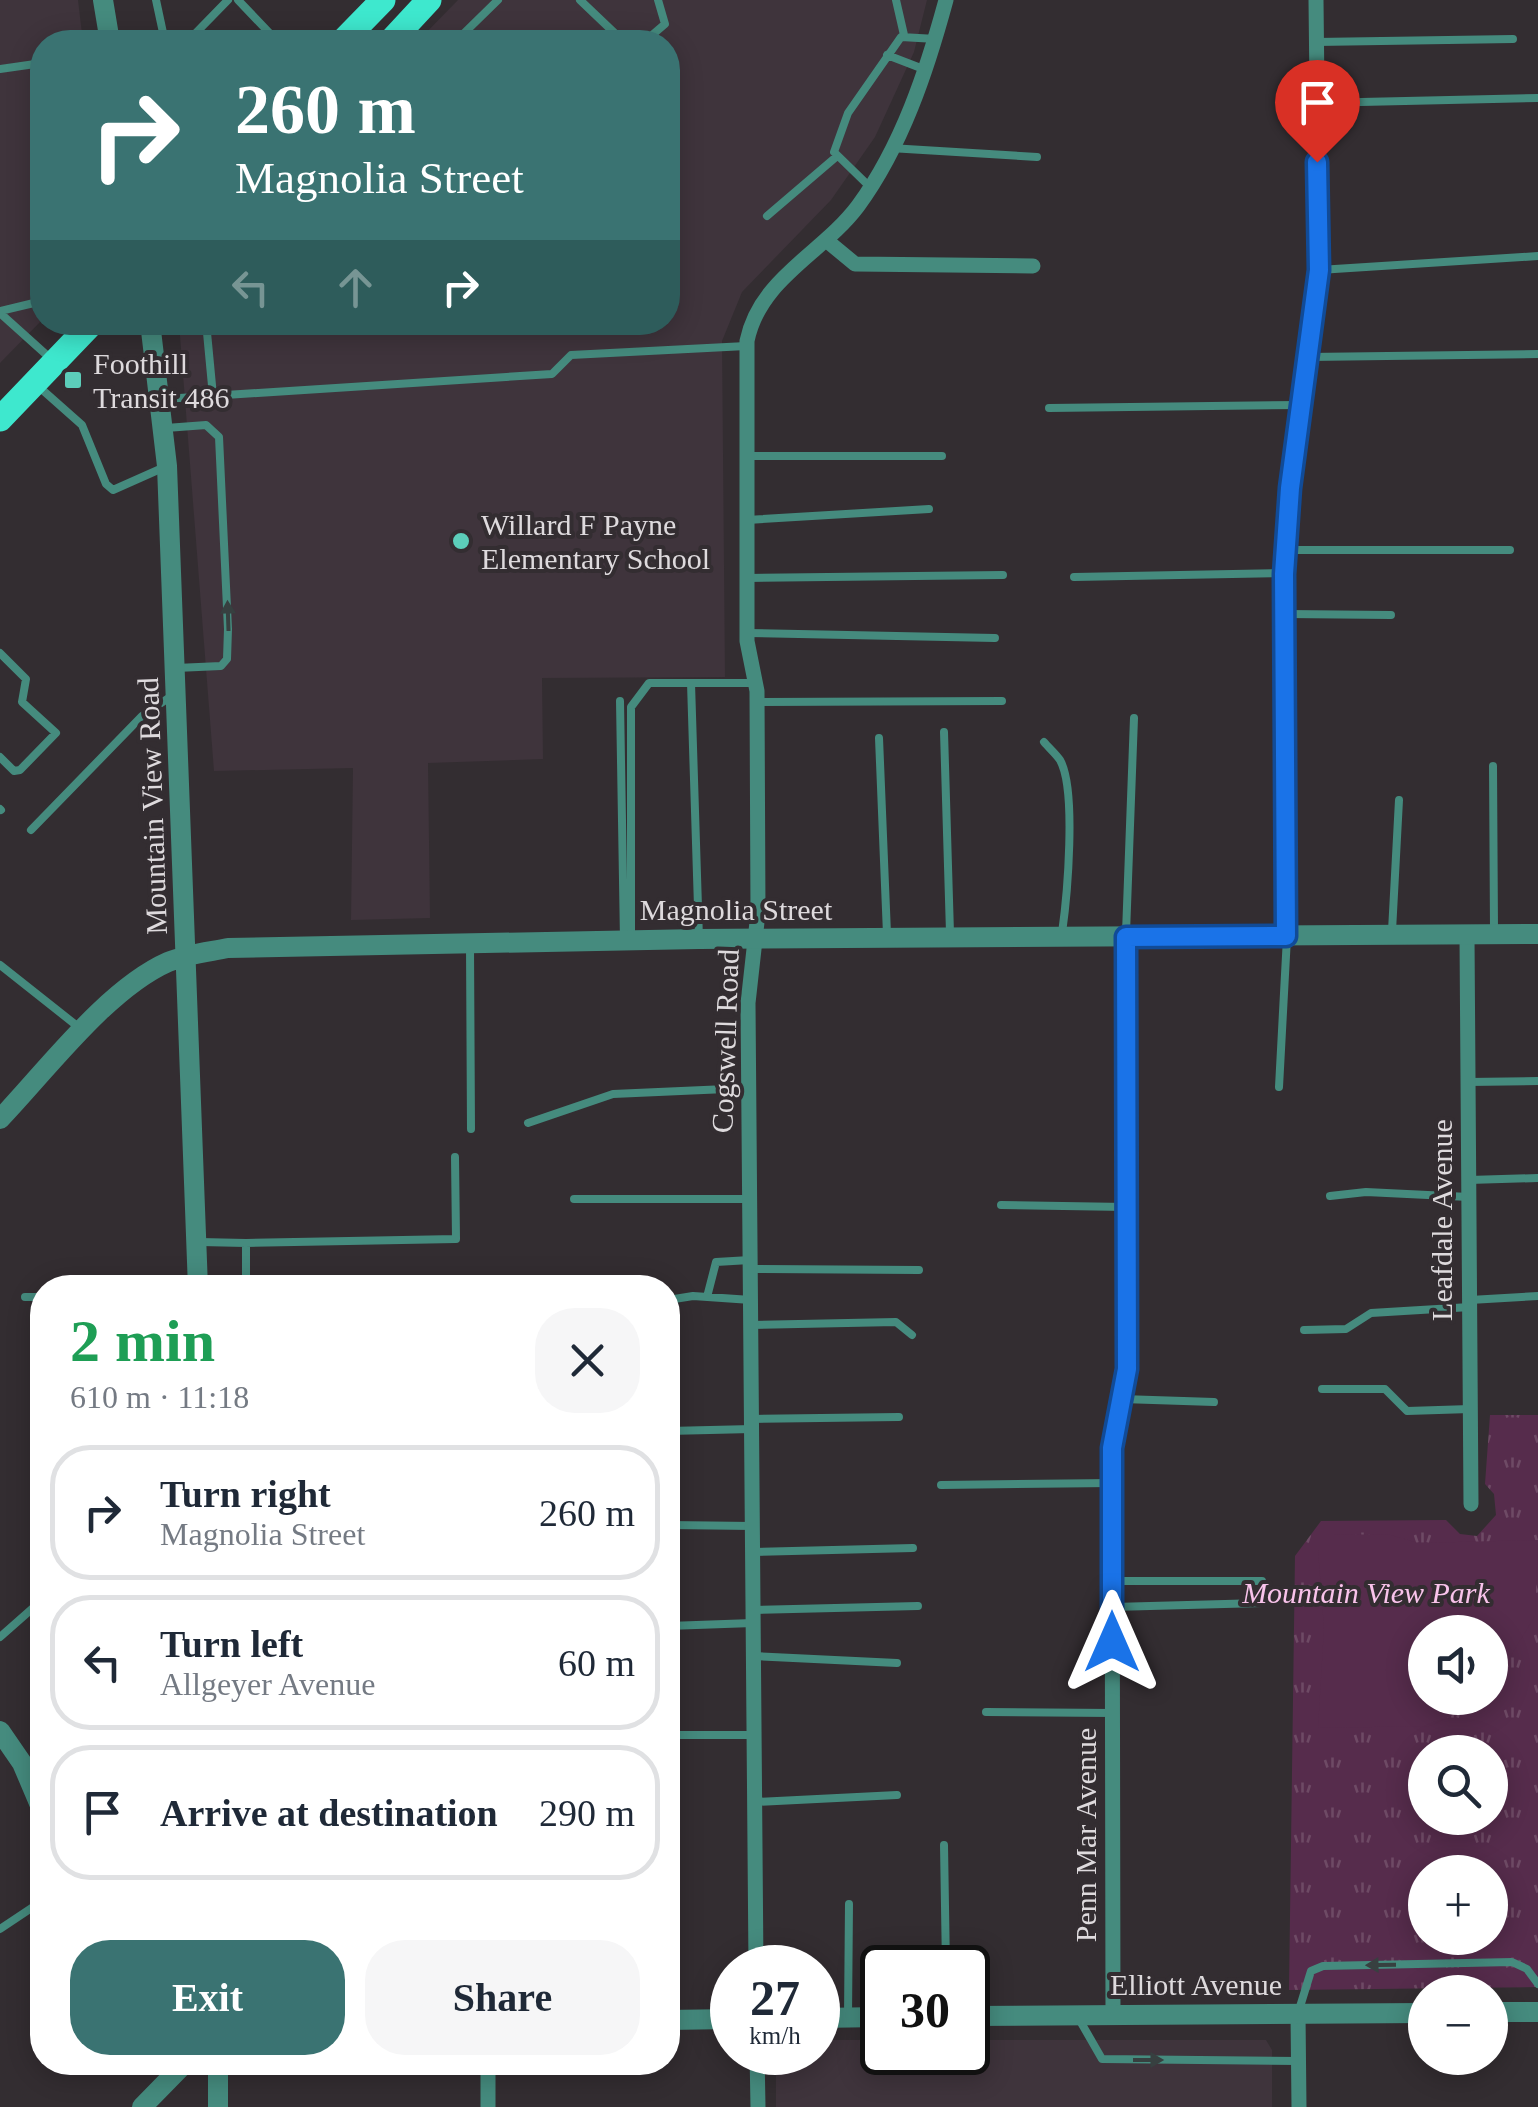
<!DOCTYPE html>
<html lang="en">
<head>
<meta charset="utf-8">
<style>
  body { margin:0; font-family:Georgia,serif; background:#f6f6f7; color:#1f2937; height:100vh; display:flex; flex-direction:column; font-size:38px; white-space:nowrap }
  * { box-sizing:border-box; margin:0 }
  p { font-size:32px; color:#747a83 }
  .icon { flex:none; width:55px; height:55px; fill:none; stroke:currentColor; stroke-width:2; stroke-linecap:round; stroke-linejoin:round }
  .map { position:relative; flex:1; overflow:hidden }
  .sheet { position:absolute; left:30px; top:1275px; width:650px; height:800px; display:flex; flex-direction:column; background:#fff; border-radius:40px; box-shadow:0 5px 25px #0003 }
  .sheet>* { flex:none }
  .hud { position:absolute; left:30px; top:30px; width:650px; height:305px; border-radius:40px; box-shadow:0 5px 25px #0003; background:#3a7372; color:#fff; overflow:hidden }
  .controls { position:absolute; left:1408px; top:1615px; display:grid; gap:20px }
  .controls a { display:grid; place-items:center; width:100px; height:100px; border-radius:50%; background:#fff; box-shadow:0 5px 25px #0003; font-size:50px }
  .speed { position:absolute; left:710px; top:1945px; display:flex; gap:20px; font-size:50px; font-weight:700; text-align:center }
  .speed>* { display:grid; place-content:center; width:130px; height:130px; border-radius:50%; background:#fff; box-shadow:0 5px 25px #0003; line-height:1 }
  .speed small { font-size:25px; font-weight:400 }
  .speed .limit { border:5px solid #111; border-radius:15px; background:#fff; color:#111 }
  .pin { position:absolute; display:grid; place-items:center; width:85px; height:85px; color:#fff; margin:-102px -42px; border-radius:50% 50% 50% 0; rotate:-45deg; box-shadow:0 0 10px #0007 }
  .pin .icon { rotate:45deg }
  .me { position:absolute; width:110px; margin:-55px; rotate:0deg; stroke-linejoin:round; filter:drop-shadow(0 0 8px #0008) }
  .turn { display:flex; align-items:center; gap:35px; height:210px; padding:0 40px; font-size:45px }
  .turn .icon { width:130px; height:130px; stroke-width:2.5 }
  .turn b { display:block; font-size:70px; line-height:85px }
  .lanes { display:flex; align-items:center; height:95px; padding:0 40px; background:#0003; justify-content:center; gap:50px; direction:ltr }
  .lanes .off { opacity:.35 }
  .round { display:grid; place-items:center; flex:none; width:105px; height:105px; border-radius:40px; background:#f6f6f7 }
  .head { display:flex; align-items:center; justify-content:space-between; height:170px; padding:0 40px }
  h1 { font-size:60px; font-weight:700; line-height:75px; color:#1e9e55 }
  .cta { display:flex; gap:20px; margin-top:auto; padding:20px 40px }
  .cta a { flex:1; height:115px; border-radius:40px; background:#3a7372; color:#fff; font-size:40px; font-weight:700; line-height:115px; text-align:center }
  .cta a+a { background:#f6f6f7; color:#1f2937 }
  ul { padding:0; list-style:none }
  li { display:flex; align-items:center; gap:30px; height:135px; margin:0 20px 15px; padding:0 20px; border:5px solid #e0e1e3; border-radius:40px }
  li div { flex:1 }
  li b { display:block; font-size:38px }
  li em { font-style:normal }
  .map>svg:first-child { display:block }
  .built { fill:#3f343c }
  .park { fill:url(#park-tufts); fill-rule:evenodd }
  .pitch { fill:#562c4c }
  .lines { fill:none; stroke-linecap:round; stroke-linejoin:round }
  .service { stroke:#458b7e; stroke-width:8 }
  .minor { stroke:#458b7e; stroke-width:15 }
  .tertiary { stroke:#458b7e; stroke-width:20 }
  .primary { stroke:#3ee8ce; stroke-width:25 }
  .oneway { fill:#374040 }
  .route-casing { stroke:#114b97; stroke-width:25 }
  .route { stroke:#1a73e8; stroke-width:18 }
  .poi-dot { fill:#5cceba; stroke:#332d31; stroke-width:4 }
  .labels { text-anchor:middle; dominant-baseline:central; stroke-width:8; stroke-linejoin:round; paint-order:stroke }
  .poi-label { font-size:30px; fill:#dedadd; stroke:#332d31; text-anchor:start }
  .street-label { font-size:30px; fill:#dedadd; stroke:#332d31 }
  .park-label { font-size:30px; font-style:italic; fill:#f9c3eb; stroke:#332d31 }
</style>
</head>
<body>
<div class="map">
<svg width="1538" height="2107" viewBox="0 0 1538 2107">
  <defs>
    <pattern id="park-tufts" width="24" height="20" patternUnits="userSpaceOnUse" patternTransform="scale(2.5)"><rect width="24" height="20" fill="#562c4c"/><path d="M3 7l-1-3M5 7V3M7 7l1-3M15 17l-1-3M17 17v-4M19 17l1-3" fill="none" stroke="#6e4a65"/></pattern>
  </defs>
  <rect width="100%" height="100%" fill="#332d31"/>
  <path class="built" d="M0 0H78L83 42H42V320L0 363Z
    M458 0H927L914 52 875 137 831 200 742 292 722 341 725 677 542 678 543 759 428 763 430 918 351 920 353 768 214 771 179 323 668 322V42H417Z
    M818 2040H882V2052H968V2040H1266L1272 2050V2107H776V2053L818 2052Z"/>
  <path class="park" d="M1490 1415H1538V1987L1289 1990 1295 1556 1321 1521 1446 1520 1460 1534 1477 1536 1496 1515 1494 1494 1485 1484ZM1425 1632H1490V1698H1425ZM1425 1752H1490V1818H1425ZM1425 1872H1490V1938H1425Z"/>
  <path class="pitch" d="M1334 1534 1391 1535 1418 1543 1538 1540 1535 1616 1490 1690V1632H1425V1698H1485L1482 1701 1430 1726 1318 1728 1324 1628 1318 1550Z"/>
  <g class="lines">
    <path class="service" d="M156 0 165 42
      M238 0 278 42
      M580 0 624 42
      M896 0 904 35
      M187 42 228 0
      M455 42 498 0
      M644 42 665 24 658 0
      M1316 42 1513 39
      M887 55 926 70
      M0 69 42 63
      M1317 103 1538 98
      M890 148 1037 157
      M870 187 834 152 848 113 901 37 936 39
      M767 216 836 157
      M1319 270 1538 256
      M0 311 38 302 42 296
      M0 313 50 358
      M206 322 213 396
      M152 327 182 322
      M1308 357 1538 354
      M38 386 82 425 106 484 113 490 167 466
      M164 399 552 374 571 355 746 346
      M1049 408 1299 405
      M166 428 206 425 219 437 228 629 227 659 221 666 176 668
      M747 456H942
      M747 520 929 509
      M1286 550H1510
      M1074 577 1284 573
      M747 578 1003 575
      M1286 614 1391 615
      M747 633 995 638
      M0 653 26 679 22 702 56 733 20 770 14 771 0 757
      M691 683 699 939
      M620 701 624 940
      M757 702 1002 701
      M944 732 950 933
      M879 738 887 934
      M1044 742C1049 748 1056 754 1060 760 1077 790 1067 898 1062 933
      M1493 766 1494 930
      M0 809 1 810
      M31 830 142 716 173 695
      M1392 931 1399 800
      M1126 933 1134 718
      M631 940V707L649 683H756
      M470 946 471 1129
      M0 965 81 1029
      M1468 1082 1538 1081
      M1279 1087 1287 937
      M528 1123 613 1094 749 1088
      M1469 1180 1538 1178
      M1330 1196 1366 1192 1469 1197
      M574 1199H750
      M1001 1205 1126 1207
      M200 1242 246 1243V1288
      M246 1243 456 1239 455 1157
      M750 1269 919 1270
      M25 1297H42
      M707 1297 716 1262 750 1260
      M668 1300 693 1296 751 1300
      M1470 1300 1538 1296
      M751 1325 896 1322 912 1335
      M1304 1330 1346 1329 1371 1313 1470 1307
      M1322 1389H1385L1407 1411 1470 1409
      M1122 1399 1214 1402
      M752 1419 899 1417
      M668 1431 752 1429
      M941 1485 1112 1483
      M668 1525 753 1526
      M753 1552 913 1548
      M1112 1581H1262
      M1113 1607 1262 1603
      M753 1610 918 1606
      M668 1626 753 1623
      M0 1637 42 1600
      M754 1656 897 1663
      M986 1712 1113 1713
      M668 1735H753
      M755 1802 897 1795
      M944 1845 946 1968
      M0 1929 42 1901
      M1299 2010 1311 1971 1323 1966 1512 1962 1527 1969 1538 1984
      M848 2017 849 1904
      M1079 2019 1102 2059 1298 2061"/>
    <path class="minor" d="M826 240 855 264 1033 266
      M1287 936 1284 573 1290 488 1319 270 1316 0
      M1467 936 1471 1504
      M756 1968 748 1003 758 913 757 691 747 641V341C760 278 822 254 858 206 902 146 927 70 946 0
      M1113 2014 1112 1448 1127 1369 1126 937
      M1298 2014 1299 2107
      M757 2052 758 2107
      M488 2062V2107"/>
    <path class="tertiary" d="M103 0 110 42
      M150 322 167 466 198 1288
      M0 1119C46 1071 107 989 168 962 187 954 208 952 228 948L699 939 1538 934
      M0 1731 22 1763 42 1810
      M1490 2012H1538
      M968 2016 1425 2013
      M818 2018 882 2017
      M668 2020 732 2019
      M142 2107 186 2062
      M218 2107V2062"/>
    <path class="primary" d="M342 42 383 0
      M390 42 429 0
      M0 419 93 322"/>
  </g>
  <defs><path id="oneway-solid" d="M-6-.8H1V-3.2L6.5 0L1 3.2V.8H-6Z" transform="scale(2.5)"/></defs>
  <g class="oneway">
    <use href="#oneway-solid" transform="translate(228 616) rotate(-92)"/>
    <use href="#oneway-solid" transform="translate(1381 1965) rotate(179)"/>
    <use href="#oneway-solid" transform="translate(1148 2060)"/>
  </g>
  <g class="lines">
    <defs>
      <path id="route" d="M1112 1642V1448L1127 1369 1126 937 1286 936 1284 574 1290 488 1319 270 1317 162"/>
    </defs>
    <use href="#route" class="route-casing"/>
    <use href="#route" class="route"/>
  </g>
  <g class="poi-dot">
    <rect x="63" y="370" width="20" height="20" rx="5"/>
    <circle cx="461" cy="541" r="10"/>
  </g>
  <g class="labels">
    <g class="poi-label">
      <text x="93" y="363">Foothill<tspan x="93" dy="34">Transit 486</tspan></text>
      <text x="481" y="524">Willard F Payne<tspan x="481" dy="34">Elementary School</tspan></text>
    </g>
    <g class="street-label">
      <text transform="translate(152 806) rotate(-92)">Mountain View Road</text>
      <text x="736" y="909">Magnolia Street</text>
      <text transform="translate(725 1041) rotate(-88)">Cogswell Road</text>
      <text transform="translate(1441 1220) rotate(-90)">Leafdale Avenue</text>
      <text transform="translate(1085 1835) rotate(-90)">Penn Mar Avenue</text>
      <text x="1196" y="1984">Elliott Avenue</text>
    </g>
    <g class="park-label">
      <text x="1366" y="1592">Mountain View Park</text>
    </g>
  </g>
</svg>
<div class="controls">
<a><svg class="icon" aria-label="sound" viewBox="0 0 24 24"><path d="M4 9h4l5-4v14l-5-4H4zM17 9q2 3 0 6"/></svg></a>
<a><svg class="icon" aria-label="search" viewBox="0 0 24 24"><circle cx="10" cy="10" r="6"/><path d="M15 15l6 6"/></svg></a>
<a>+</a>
<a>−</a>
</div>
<div class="speed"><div>27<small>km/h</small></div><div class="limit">30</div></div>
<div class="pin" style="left:1317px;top:162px;background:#d93025"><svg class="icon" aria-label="arrive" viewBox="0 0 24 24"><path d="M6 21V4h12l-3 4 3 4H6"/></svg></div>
<svg class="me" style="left:1112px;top:1642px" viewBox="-20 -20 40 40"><path d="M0-17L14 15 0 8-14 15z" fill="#1a73e8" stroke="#fff" stroke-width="4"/></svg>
<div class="hud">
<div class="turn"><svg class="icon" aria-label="right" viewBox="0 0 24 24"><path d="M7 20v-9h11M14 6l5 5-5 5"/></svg><div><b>260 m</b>Magnolia Street</div></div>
<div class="lanes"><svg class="icon off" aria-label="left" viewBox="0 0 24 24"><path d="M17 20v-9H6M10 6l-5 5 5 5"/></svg><svg class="icon off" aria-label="ahead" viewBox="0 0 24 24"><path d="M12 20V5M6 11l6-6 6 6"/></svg><svg class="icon" aria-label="right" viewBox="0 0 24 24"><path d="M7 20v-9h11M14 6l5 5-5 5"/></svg></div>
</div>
<section class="sheet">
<div class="head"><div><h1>2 min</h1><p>610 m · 11:18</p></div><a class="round"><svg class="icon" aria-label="close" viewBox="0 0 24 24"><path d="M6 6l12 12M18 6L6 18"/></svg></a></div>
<ul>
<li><svg class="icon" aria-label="right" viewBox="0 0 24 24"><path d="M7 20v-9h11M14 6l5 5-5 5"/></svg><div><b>Turn right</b><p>Magnolia Street</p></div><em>260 m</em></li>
<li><svg class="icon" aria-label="left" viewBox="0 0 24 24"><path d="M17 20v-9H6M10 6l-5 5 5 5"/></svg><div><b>Turn left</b><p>Allgeyer Avenue</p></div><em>60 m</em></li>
<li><svg class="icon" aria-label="arrive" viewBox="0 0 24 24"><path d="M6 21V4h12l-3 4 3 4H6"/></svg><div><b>Arrive at destination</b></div><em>290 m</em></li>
</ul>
<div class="cta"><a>Exit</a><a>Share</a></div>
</section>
</div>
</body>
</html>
